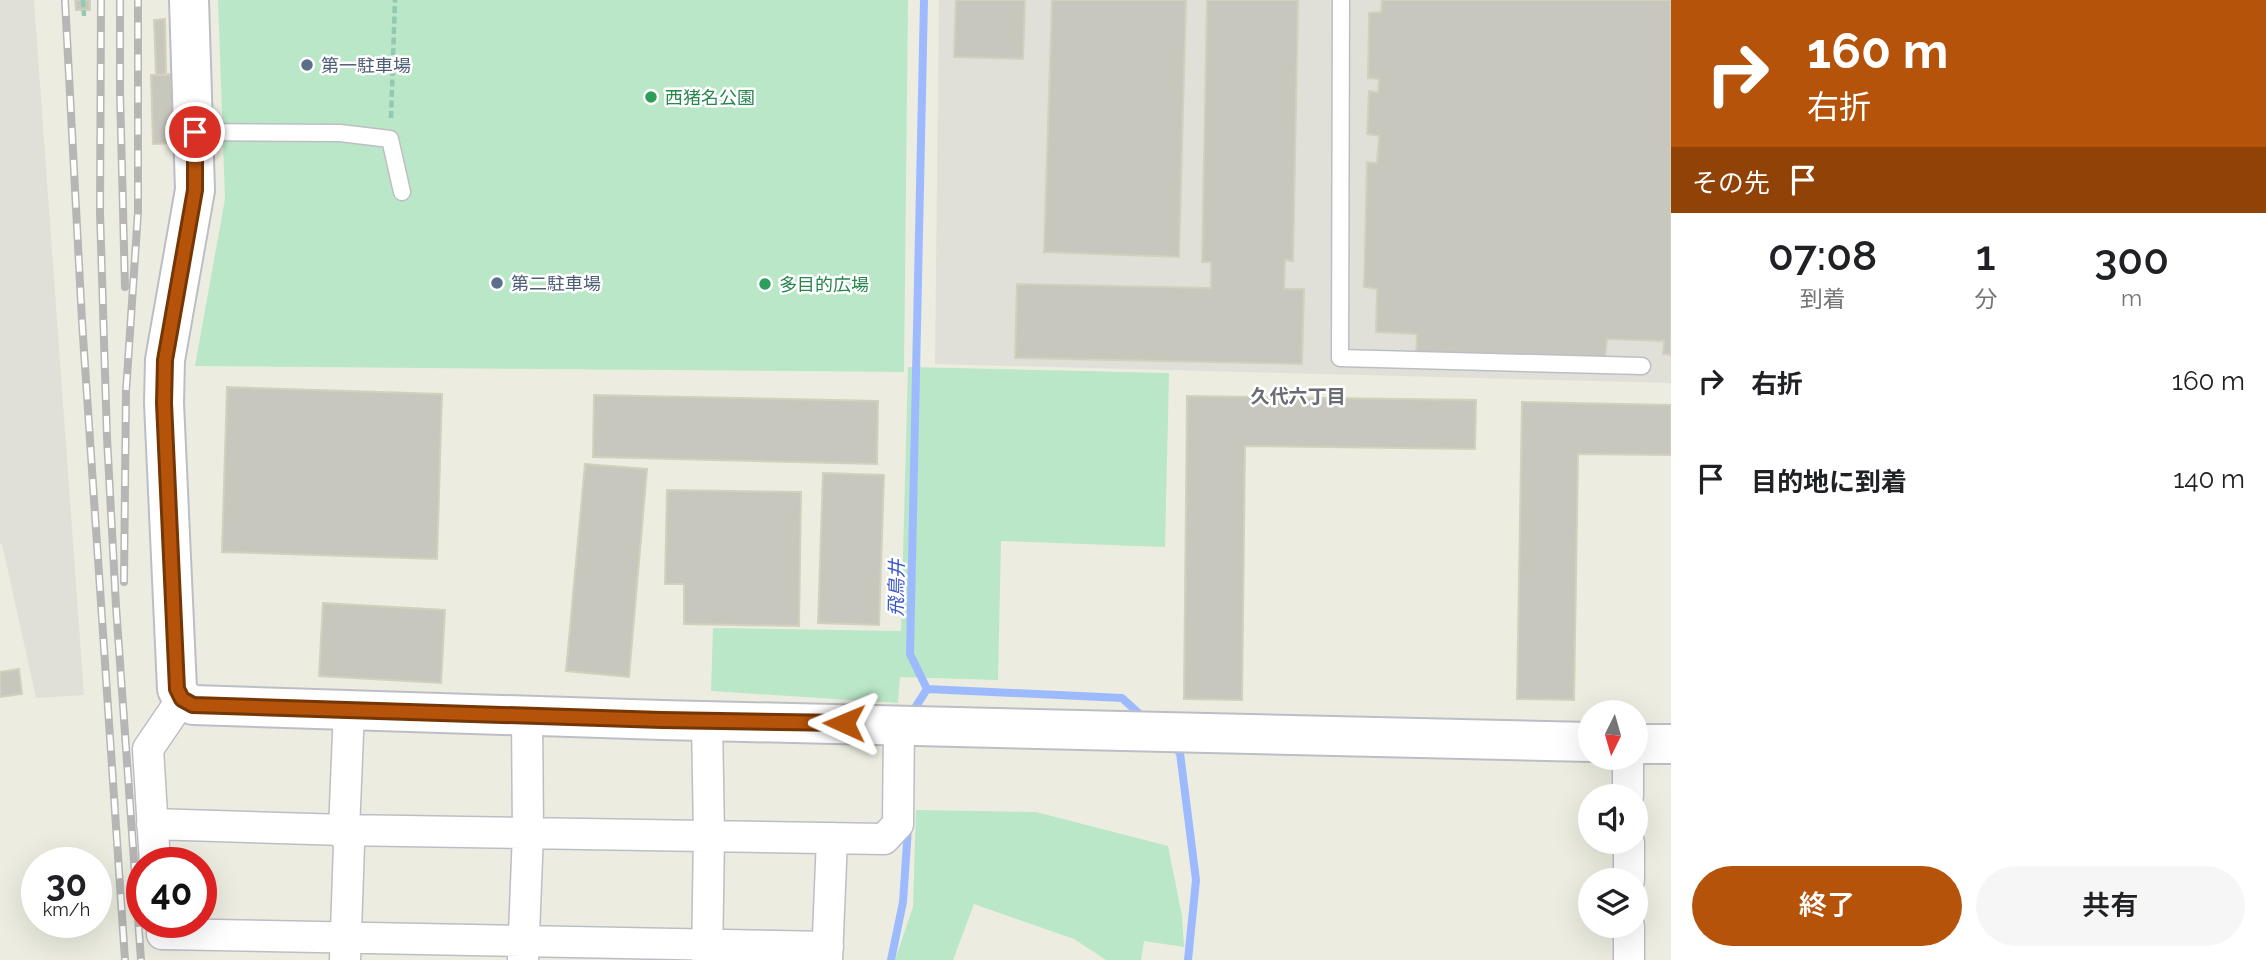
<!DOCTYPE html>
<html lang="ja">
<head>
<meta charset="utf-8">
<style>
  body { margin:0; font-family:Raleway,"Noto Sans JP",sans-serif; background:#f6f6f6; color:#202124; height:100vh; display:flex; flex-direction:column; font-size:26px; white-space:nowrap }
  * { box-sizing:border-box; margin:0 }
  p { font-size:23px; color:#757577 }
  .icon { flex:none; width:38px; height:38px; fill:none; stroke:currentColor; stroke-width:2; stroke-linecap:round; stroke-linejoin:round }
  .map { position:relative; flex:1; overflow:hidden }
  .details { display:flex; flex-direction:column; background:#fff; width:595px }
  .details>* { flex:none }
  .hud { background:#b45309; color:#fff; overflow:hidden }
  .needle { width:46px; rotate:185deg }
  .tools { position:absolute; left:1578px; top:700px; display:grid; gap:14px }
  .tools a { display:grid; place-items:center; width:70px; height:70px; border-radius:50%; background:#fff; box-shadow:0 7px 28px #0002; font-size:35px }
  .speed { position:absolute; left:21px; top:847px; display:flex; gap:14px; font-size:35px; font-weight:700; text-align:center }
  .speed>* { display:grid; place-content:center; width:91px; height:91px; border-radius:50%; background:#fff; box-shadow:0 7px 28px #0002; line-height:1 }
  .speed small { font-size:18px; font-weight:400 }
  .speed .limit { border:10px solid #d22; background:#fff; color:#111 }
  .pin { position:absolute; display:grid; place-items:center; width:60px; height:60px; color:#fff; margin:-30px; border:4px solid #fff; border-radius:50%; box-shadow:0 2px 7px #0007 }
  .me { position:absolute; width:77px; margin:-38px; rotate:271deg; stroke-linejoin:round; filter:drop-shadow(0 0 5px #0008) }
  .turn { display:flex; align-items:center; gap:24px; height:147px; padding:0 21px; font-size:32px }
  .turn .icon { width:91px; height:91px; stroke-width:2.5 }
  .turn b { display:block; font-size:49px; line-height:60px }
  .then { display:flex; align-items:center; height:66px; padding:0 21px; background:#0003; gap:14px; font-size:26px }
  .eta { display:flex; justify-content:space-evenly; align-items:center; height:119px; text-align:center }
  .eta b { font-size:42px; font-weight:600; line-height:49px }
  .button { display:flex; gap:14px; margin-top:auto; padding:14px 21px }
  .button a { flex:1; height:80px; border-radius:42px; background:#b45309; color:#fff; font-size:28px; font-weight:600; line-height:80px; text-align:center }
  .button a+a { background:#f6f6f6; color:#202124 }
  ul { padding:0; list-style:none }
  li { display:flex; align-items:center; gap:21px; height:98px; padding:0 21px }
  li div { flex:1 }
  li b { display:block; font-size:26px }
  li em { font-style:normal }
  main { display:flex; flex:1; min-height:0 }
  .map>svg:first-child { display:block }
  .industrial { fill:#e0e0d8 }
  .green { fill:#bae7c7 }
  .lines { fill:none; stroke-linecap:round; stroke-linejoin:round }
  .stream { stroke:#9ebaff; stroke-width:8 }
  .building { fill:#c8c7bd; stroke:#d2d1be; stroke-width:2 }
  .service-casing { stroke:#bdbec5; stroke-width:19 }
  .minor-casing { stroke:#bdbec5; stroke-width:33 }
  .tertiary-casing { stroke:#bdbec5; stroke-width:42 }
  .path { stroke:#93c8b1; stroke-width:4.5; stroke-dasharray:7 3.5; stroke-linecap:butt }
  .service { stroke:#fff; stroke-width:16 }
  .minor { stroke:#fff; stroke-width:30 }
  .tertiary { stroke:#fff; stroke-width:38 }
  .rail-casing { stroke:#b6b6b7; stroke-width:8 }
  .rail { stroke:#fff; stroke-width:5; stroke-dasharray:16; stroke-linecap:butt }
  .route-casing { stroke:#753606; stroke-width:18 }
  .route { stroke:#b45309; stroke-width:12 }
  .service-dot { fill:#5c6f8a; stroke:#fff; stroke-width:2.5 }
  .leisure-dot { fill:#2e9e5b; stroke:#fff; stroke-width:2.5 }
  .labels { text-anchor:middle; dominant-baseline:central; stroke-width:5; stroke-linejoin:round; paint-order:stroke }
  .service-label { font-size:18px; fill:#4e5e75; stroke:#fff; text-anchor:start }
  .leisure-label { font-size:18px; fill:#27864d; stroke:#fff; text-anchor:start }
  .neighbourhood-label { font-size:19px; font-weight:bold; fill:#6a6c74; stroke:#fff }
  .water-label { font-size:19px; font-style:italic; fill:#3a57ca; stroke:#fff }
</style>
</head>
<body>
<main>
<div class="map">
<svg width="1671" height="960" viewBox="0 0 1671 960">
  <rect width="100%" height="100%" fill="#ecede0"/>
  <path class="industrial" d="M0 0H34L84 695 36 698 2 544H0Z
    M939 0H1671V383L935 364Z"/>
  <path class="green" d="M218 0H908L904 372 195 366 225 199Z
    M908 367 1169 373 1165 547 1001 541 998 680 900 677 898 703 711 691 713 628 901 631Z
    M916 810 1036 812 1168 846 1182 916 1184 947 1144 941 1141 960H1106L1074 939 974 904 953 960H895L913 907Z"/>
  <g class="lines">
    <path class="stream" d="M924 0 910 654 927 689 1122 698 1144 718
      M914 717 915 708 927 689
      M1171 744 1180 753 1196 880 1188 960
      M891 960 903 902 908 828"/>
  </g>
  <path class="building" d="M75 0H90V10H76Z
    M956 0H1025L1023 59 954 57Z
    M1052 0H1186L1179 257 1044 252Z
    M1207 0H1298L1293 261 1285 260 1284 289H1304L1302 364 1015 358 1017 284 1211 288V262H1202Z
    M1382 0H1671V355L1663 354 1664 341 1607 339 1605 360 1416 357 1417 334 1376 332 1377 289 1364 287 1367 162 1377 163 1379 136 1367 134 1369 91 1378 92 1379 79 1368 78 1369 13 1381 12Z
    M165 19 166 75H156L154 20Z
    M172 74 175 143 153 144 151 75Z
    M227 387 442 394 437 559 222 552Z
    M594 395 878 401 877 464 593 457Z
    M1187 396 1476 400 1475 449 1245 446 1242 700 1184 699Z
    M1522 402 1671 405V455L1578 454 1574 700 1517 699Z
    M585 464 647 469 629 677 566 671Z
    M823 473 884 475 879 625 818 623Z
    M667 490 801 492 799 626 684 624V584H665Z
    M323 603 445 610 441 683 319 676Z
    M19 669 22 694 0 697V672Z"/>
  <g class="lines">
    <defs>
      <path id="service" d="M1341 0 1340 358 1642 366
        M195 132 340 133 390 139 402 192"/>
      <path id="minor" d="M707 721 709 835 707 960
        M1628 758V796
        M152 824 344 830 884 839 898 824 899 724
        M1629 842V880
        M155 863 148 749 182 699
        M1629 926V960
        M162 934 828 947
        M345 960 349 845 344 830 349 710
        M523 960 528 833 527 715
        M827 960 832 838"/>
      <path id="tertiary" d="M189 0 195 190 165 360 164 403 177 689 182 699 193 705 662 720 1591 742
        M1636 744H1671"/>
    </defs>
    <use href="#service" class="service-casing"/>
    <use href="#minor" class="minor-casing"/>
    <use href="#tertiary" class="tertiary-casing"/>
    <path class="path" d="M83 0 84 16
      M391 118 395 0"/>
    <use href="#service" class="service"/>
    <use href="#minor" class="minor"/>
    <use href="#tertiary" class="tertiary"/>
    <defs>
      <path id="rail" d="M65 0 82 321 125 960
        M101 0 100 213 107 437 116 606 141 960
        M120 0V93L125 287
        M124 582 126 392 138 212V0"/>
    </defs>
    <use href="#rail" class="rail-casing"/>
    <use href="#rail" class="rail"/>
  </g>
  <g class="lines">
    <defs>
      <path id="route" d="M195 132V190L165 360 164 403 177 689 182 699 193 705 662 720 844 723"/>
    </defs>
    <use href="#route" class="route-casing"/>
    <use href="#route" class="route"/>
  </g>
  <g class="service-dot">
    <circle cx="307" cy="65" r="7"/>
    <circle cx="497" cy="283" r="7"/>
  </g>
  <g class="leisure-dot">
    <circle cx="651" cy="97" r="7"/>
    <circle cx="765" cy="284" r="7"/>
  </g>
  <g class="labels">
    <g class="service-label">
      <text x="321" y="65">第一駐車場</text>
      <text x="511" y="283">第二駐車場</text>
    </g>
    <g class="leisure-label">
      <text x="665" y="97">西猪名公園</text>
      <text x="779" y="284">多目的広場</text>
    </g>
    <g class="neighbourhood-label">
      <text x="1298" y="396">久代六丁目</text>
    </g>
    <g class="water-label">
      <text transform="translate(896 588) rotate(-89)">飛鳥井</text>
    </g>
  </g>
</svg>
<div class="tools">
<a><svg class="needle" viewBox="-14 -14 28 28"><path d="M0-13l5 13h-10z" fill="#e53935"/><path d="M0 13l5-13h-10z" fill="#757577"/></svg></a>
<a><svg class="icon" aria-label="sound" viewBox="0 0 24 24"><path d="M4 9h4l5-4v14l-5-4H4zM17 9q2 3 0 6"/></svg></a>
<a><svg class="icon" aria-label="layers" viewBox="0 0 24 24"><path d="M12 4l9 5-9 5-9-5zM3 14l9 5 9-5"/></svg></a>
</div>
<div class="speed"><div>30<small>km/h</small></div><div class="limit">40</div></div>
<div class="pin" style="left:195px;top:132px;background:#d93025"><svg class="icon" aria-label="arrive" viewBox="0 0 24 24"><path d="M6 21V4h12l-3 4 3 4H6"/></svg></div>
<svg class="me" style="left:844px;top:723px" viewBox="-20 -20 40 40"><path d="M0-17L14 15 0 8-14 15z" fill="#b45309" stroke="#fff" stroke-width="4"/></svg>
</div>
<section class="details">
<div class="hud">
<div class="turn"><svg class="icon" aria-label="right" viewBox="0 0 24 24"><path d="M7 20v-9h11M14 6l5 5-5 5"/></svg><div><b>160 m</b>右折</div></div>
<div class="then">その先<svg class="icon" aria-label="arrive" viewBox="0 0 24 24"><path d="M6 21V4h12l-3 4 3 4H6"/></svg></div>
</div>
<div class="eta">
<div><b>07:08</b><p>到着</p></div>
<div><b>1</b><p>分</p></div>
<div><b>300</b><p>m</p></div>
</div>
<ul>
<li><svg class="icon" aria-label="right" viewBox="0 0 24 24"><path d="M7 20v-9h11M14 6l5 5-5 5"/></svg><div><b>右折</b></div><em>160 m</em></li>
<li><svg class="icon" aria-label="arrive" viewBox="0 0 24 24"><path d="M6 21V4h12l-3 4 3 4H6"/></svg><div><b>目的地に到着</b></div><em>140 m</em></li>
</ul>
<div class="button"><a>終了</a><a>共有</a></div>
</section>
</main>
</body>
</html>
